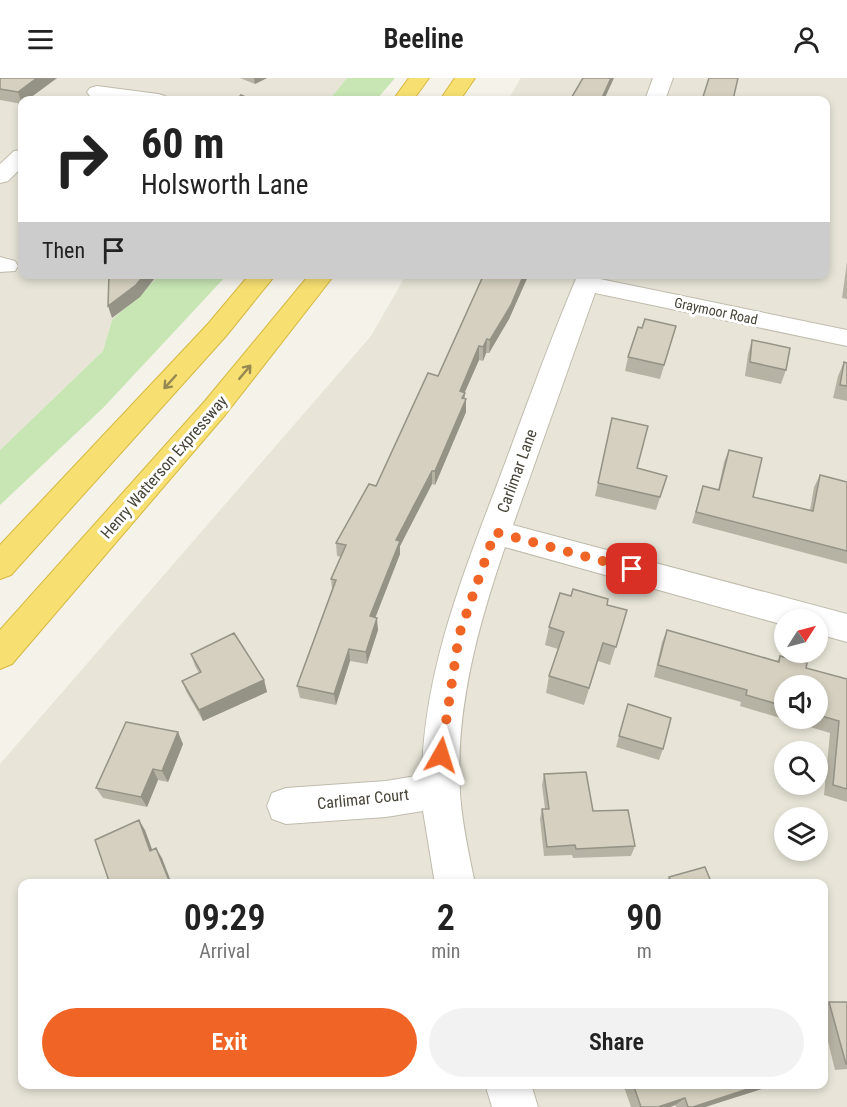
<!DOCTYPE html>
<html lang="en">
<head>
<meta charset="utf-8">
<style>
  body { margin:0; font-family:"Roboto Condensed",sans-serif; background:#f2f2f2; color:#222; height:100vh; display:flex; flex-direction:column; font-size:22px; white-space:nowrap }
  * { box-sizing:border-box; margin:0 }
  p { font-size:20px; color:#767676 }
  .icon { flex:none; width:33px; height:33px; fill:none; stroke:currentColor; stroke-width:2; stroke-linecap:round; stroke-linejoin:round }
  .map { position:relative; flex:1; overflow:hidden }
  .panel { position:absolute; left:18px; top:801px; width:810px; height:210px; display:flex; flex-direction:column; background:#fff; border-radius:12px; box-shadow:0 3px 9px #0003 }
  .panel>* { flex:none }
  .top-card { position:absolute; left:18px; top:18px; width:812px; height:183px; border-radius:12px; box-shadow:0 3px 9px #0003; background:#fff; color:#222; overflow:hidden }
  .needle { width:39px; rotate:54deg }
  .fabs { position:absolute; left:774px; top:531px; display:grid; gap:12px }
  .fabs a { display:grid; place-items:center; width:54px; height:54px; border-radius:50%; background:#fff; box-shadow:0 3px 9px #0003; font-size:30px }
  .pin { position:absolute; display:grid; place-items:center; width:51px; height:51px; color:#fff; margin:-26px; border-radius:12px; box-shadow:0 3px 9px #0006 }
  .me { position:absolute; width:66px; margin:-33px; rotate:6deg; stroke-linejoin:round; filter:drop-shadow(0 0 4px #0008) }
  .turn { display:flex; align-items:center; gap:21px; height:126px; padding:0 24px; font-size:27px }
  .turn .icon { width:78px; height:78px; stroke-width:2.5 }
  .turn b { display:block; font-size:42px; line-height:51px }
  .then { display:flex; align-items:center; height:57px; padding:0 24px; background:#0003; gap:12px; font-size:22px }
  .eta { display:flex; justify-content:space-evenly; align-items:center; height:102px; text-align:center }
  .eta b { font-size:36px; font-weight:600; line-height:42px }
  .button { display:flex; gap:12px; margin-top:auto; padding:12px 24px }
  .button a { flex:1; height:69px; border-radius:36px; background:#f06525; color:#fff; font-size:24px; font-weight:600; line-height:69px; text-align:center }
  .button a+a { background:#f2f2f2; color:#222 }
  header { display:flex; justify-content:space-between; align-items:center; height:78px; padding:0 24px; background:#fff; font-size:27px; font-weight:600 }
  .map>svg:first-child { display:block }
  .residential { fill:#e8e5d8; fill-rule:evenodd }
  .green { fill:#c7e6b4 }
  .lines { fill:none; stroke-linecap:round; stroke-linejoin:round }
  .minor-casing { stroke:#bfbcac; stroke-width:2 }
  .motorway-casing { stroke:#d6b841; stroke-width:2 }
  .minor { fill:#fff; fill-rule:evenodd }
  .motorway { fill:#f7e071; fill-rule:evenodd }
  .wall { fill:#b7b3a4; fill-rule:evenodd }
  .shaded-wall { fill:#959286 }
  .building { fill:#d5d0bf; stroke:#959286; stroke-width:1.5 }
  .oneway { stroke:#968a52 }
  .route { stroke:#f06525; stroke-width:10; stroke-dasharray:0 18 }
  .labels { text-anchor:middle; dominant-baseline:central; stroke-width:6; stroke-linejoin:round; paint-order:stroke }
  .far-street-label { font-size:14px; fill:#474438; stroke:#fff }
  .street-label { font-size:16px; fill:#474438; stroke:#fff }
</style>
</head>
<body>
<header><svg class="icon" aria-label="menu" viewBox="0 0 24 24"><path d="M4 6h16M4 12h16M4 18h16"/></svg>Beeline<svg class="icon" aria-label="person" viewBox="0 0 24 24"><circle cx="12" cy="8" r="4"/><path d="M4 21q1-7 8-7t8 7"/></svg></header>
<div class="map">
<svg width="847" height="1029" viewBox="0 0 847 1029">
  <rect width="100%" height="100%" fill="#f4f2e9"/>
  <path class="residential" d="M0 0H347L329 22H22V196L160 197 112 242 103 273 0 372Z
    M521 0H847V1029H0V686L371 258 406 197 825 196V22H508ZM784 542H818V574H784ZM784 608H818V640H784ZM784 674H818V706H784ZM784 740H818V772H784ZM22 806H824V1006H22Z"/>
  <path class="green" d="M347 0H395L376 22H329Z
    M160 197H227L103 330 0 427V372L103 273 112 242Z"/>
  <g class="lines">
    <defs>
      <path id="minor" d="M653 0H673L665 22H645Z
        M97 8 158 16 165 18 168 22H117L90 18 87 14 90 10Z
        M22 72V89L8 103 0 105V86L14 73Z
        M0 179 15 183 18 188 15 193 0 194Z
        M578 196H602L600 201 847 252V268L595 215 513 447 847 536V564L818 556V542H784V547L505 469C478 548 455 631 460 715 462 746 469 776 475 806H435L423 733 386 739 286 746 272 741 267 728 272 715 286 710 386 703 422 697C424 591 464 494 501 396 526 329 550 262 578 196Z
        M485 1006H531L538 1029H492Z"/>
      <path id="motorway" d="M409 0H429L413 22H393Z
        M455 0H475L460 22H440Z
        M250 196H276L226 258 11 497 0 501V467L208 246Z
        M310 196H335L225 337 12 586 0 591V552L205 323Z"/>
    </defs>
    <use href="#minor" class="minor-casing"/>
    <use href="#motorway" class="motorway-casing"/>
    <use href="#minor" class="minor"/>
    <use href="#motorway" class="motorway"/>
  </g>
  <path class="wall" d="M0 0H57L22 26 0 22Z
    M240 0H267L255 6Z
    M847 184V221L842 220Z
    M484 196H529L509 241 489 275H486L483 283 479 282 465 314 464 320 466 321V334L435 407 432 406 400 468V476L375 539 378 552 367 586 350 583 336 627 300 620 297 608 332 511 331 501 341 479 337 478 336 465 376 408 438 298Z
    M676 248 660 301 625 293 628 279 642 250Z
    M752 262 786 292 781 306 745 298 748 276Z
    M844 284 847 285V323L833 320 838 298Z
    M612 340 637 390 667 398 656 432 595 418Z
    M729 372 753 419 810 432 814 409 820 397 847 443V486L692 445 703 408 718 412 724 384Z
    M607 527 627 532 610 587 598 583 584 627 546 615 549 598 558 571 545 567 549 549Z
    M667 552 777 583 780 578 806 590 847 601V724L824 717 830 655 740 628 741 624 654 599 662 564ZM784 608H818V640H784Z
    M191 576 264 602 267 614 203 643 187 615 182 603 199 595 195 588Z
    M628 626 663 671 659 682 616 669Z
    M183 666 168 704 158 702 147 729 103 720 96 710Z
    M544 696 593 733 635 768 631 778 573 780 572 777 544 778 540 741 542 731H545L542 707Z
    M669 799 712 806H665Z
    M829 924H847V991L835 992 824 947V928Z
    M623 1006H770L765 1010 705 1029H676L675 1027 670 1029H631Z"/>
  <path class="shaded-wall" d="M37 0H57L27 22H22V26L18 14Z
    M254 0H267L255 6Z
    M611 0H614L604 22H601Z
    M145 196H158L140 219 112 240 108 228Z
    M524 196H529L509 241 489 275 490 262Z
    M487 261 486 275 483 283V269Z
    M479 268V282L459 327 460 313Z
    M465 315 464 326 466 321V334L435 407V393Z
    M432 393V406L400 468V476L371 551 370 538 396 462Z
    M377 540 378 552 367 586 366 574Z
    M349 571 350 583 336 627 334 616Z
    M264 602 267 614 203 643 199 632Z
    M178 654 183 666 168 704 162 693Z
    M153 691 158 702 147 729 141 719Z
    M139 742 145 752 156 782 150 773Z
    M156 770 162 780 172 806H168Z
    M763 1006H770L765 1010 705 1029H693Z
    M685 1020 675 1027 670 1029H658Z"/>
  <path class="building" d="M0 0H37L18 14 0 11Z
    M583 0H611L601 22H570Z
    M709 0H738L733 22H702Z
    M241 17 252 22H236Z
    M109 196H145L136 207 108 228Z
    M484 196H524L511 227 490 262 487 261 483 269 479 268 460 313 465 315 462 320 466 321 435 393H432L396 462 400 463 370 538 377 540 366 574 349 571 334 616 297 608 336 502 331 501 346 467 336 465 369 406 376 408 428 295 438 298Z
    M645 241 676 248 664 287 628 279 638 249 642 250Z
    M752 262 790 270 786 292 750 284Z
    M844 284 847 285V308L840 307Z
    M612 340 648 348 637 390 667 398 660 419 598 405Z
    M729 372 762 380 753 419 813 433 820 397 847 404V473L696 434 703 408 719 412Z
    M573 511 608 521 607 527 627 532 616 569 603 565 589 610 549 598 564 554 549 549 560 515 571 518Z
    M667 552 779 584 780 578 807 585 806 590 847 601V711L833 707 839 643 818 637V608H784V628L746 617 747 612 658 587Z
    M234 555 264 602 199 632 182 603 201 594 191 576Z
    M628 626 671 640 663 671 619 658Z
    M126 644 178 654 162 693 153 691 141 719 96 710Z
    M586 694 593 733 628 732 635 768 576 771 575 767 547 769 542 731H549L544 696Z
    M139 742 150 773 156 770 170 805 168 806H110L95 762Z
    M705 789 712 806H672L669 799Z
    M829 924H847V986H846Z
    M633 1006H763L693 1029H688L685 1020 658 1029H641Z"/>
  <defs><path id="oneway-shaft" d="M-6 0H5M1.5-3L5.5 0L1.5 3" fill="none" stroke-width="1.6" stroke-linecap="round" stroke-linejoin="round" transform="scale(1.5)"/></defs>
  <g class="oneway">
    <use href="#oneway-shaft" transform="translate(245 294) rotate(-50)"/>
    <use href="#oneway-shaft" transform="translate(170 304) rotate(132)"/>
  </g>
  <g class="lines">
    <path class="route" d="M441 677 459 557 495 454 632 491"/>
  </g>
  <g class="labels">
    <g class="far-street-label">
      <text transform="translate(716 233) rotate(12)">Graymoor Road</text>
    </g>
    <g class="street-label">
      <text transform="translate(164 389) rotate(-49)">Henry Watterson Expressway</text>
      <text transform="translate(517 393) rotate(-70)">Carlimar Lane</text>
      <text transform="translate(363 721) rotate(-6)">Carlimar Court</text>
    </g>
  </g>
</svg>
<div class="fabs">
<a><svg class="needle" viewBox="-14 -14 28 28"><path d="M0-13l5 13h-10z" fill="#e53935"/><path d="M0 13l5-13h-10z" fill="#767676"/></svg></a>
<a><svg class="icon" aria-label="sound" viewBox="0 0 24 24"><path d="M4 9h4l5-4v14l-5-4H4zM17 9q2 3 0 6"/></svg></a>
<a><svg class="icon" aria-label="search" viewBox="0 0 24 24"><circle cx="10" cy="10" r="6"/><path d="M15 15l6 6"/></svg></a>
<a><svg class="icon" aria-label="layers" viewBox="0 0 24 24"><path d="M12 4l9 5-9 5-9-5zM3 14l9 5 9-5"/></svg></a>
</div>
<div class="pin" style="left:632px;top:491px;background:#d93025"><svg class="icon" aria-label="arrive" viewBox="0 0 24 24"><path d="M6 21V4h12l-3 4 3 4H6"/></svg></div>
<svg class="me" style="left:441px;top:677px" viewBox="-20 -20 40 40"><path d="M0-17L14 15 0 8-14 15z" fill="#f06525" stroke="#fff" stroke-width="4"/></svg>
<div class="top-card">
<div class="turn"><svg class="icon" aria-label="right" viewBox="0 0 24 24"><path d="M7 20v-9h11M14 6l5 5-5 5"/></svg><div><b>60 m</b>Holsworth Lane</div></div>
<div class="then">Then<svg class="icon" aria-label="arrive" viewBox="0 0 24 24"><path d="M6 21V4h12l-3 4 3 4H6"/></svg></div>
</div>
<section class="panel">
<div class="eta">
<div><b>09:29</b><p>Arrival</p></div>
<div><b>2</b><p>min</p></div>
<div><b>90</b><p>m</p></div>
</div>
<div class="button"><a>Exit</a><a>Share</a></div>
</section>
</div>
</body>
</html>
